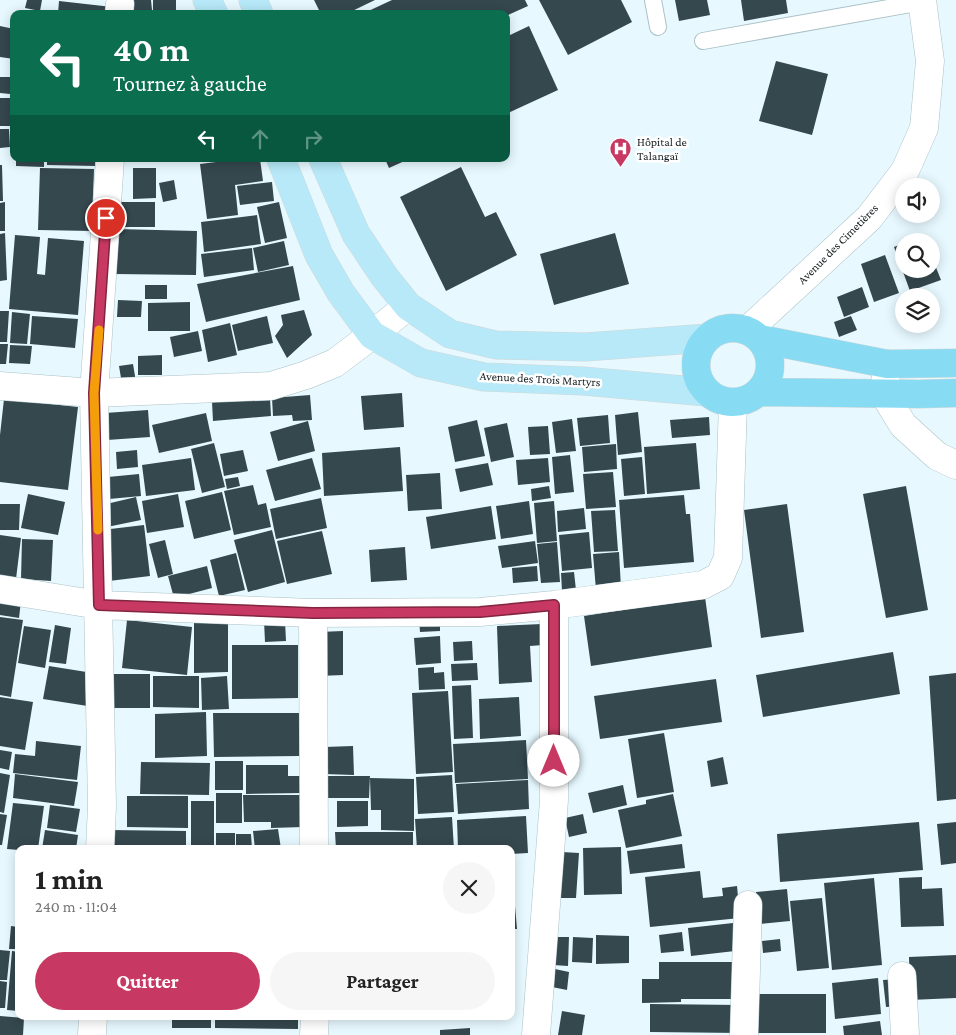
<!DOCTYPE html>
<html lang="fr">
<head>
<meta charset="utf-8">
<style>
  body { margin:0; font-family:"Crimson Pro",serif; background:#f6f6f6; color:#222; height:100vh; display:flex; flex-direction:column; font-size:19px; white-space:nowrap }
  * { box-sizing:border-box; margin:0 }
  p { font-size:16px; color:#767676 }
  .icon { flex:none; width:28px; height:28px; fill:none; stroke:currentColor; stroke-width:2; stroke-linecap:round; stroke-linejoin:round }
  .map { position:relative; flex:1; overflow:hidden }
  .panel { position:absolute; left:15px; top:845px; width:500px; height:175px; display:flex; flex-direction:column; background:#fff; border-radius:10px; box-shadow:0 2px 12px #0003 }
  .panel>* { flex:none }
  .banner { position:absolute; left:10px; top:10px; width:500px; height:152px; border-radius:10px; box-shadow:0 2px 12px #0003; background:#0b6e4f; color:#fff; overflow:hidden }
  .buttons { position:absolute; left:895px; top:178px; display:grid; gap:10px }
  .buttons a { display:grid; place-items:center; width:45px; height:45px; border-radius:50%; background:#fff; box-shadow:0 2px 12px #0003; font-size:25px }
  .pin { position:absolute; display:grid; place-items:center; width:42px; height:42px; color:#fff; margin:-21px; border:2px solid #fff; border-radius:50%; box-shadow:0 1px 5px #0007 }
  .me { position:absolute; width:55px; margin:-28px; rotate:0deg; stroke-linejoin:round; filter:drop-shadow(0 0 4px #0008) }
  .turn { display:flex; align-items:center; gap:18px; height:105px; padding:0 20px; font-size:22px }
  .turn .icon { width:65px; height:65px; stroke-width:2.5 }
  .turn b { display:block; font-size:35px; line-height:42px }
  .lanes { display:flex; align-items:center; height:48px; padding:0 20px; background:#0003; justify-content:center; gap:25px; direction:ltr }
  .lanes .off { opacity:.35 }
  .round { display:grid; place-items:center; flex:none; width:52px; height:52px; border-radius:26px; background:#f6f6f6 }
  .overview { display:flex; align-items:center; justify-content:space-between; height:85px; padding:0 20px }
  h1 { font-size:30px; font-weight:700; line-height:38px }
  .button { display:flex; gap:10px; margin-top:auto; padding:10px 20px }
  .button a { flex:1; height:58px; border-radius:30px; background:#c73962; color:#fff; font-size:20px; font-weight:700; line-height:58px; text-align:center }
  .button a+a { background:#f6f6f6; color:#222 }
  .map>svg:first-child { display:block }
  .building { fill:#35484e }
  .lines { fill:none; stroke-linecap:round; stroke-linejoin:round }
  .lane-casing { stroke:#abc1c7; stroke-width:18 }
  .street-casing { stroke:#abc1c7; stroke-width:29 }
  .primary-casing { stroke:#d5d7d7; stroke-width:29 }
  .highway-casing { stroke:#d5d7d7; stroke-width:29 }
  .lane { stroke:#fff; stroke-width:16 }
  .street { stroke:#fff; stroke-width:28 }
  .primary { stroke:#b7e9f8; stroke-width:28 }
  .highway { stroke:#87dbf3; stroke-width:28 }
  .route-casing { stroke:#812540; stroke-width:12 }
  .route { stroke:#c73962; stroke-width:9 }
  .slow { stroke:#f59e0b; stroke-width:9 }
  .labels { text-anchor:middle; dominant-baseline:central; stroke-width:5; stroke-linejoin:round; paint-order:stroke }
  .poi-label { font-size:12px; fill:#171f21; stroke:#fff; text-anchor:start }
  .street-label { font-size:12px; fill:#171f21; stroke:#fff }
</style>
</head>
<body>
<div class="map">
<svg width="956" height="1035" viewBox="0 0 956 1035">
  <rect width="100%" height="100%" fill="#e7f9ff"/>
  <path class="building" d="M27 0H42L40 11 25 8Z
    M124 0H151L152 10H124Z
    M153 0H176V10H153Z
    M314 0H375L346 14H321Z
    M392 0H525L528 6 506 16V14H362Z
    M539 0H621L632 22 568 55Z
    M675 0H707L710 15 679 21Z
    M741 0H786L788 13 744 21Z
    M59 1 112 7 111 14H58Z
    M0 26 14 29V59L0 57Z
    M529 26 558 90 506 114V37Z
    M776 61 828 74 812 135 759 121Z
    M0 77H12L10 94 0 93Z
    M0 98H12L13 126H0Z
    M0 129H9L10 147 0 148Z
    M16 159H44V167L16 166Z
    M47 159H95V166L47 165Z
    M240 159H260L263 181 235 185 238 215 207 219 200 164Z
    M385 159H409L389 168Z
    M0 165H2L3 201H0Z
    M461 167 485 217 496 212 517 255 446 291 400 197Z
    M40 168 94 169 92 231 38 230Z
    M133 168H156V198L133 199Z
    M174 180 177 199 163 202 159 183Z
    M272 182 274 201 240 205 237 186Z
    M5 202V231H0V203Z
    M120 202H155V227H120Z
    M279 202 287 238 265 243 257 207Z
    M257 215 261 244 204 252 201 222Z
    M116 229 197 231 196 275 115 274Z
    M5 233 7 280 0 281V234Z
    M615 233 629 284 554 305 540 254Z
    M15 235 40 237 37 274 45 275 48 238 84 241 78 315 9 309Z
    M284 241 289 265 258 272 253 248Z
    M904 243V269H931V255L941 280 910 291 894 247Z
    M252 248 254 270 204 277 201 254Z
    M885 255 899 293 874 302 861 264Z
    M293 266 300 300 206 322 197 284Z
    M145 285H167V299H145Z
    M862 287 869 307 844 317 837 297Z
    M118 300 142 301 141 317H117Z
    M190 302V331H148V303Z
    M304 310 312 335 287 358 275 336 283 325 281 315Z
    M0 311H9L7 342H0Z
    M12 312 30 314 27 344 10 343Z
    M32 316 78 319 75 348 30 344Z
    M267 316 273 343 238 351 232 325Z
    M851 316 857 330 839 337 834 322Z
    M230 323 237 355 208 362 202 330Z
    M198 331 202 351 174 357 170 337Z
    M0 344H8L6 364H0Z
    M10 345 32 346 30 364 9 363Z
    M162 355V375H138V356Z
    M133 364 136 382 122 384 119 366Z
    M402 393 404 427 364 430 361 396Z
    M310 395 312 420 293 421 292 415 273 416 272 398Z
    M270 398 271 416 213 421 212 402Z
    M4 399 78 407 68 490 0 482V435Z
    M148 410 150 437 107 440 105 413Z
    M638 412 642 452 618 455 615 415Z
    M206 413 212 441 159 453 152 425Z
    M608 415 610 443 580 446 577 418Z
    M709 417 710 435 672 438 670 420Z
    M572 419 576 451 556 453 552 422Z
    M477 420 485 456 455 462 448 427Z
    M308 421 315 451 278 461 270 432Z
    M507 423 514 457 491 462 484 428Z
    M548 426 550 454 530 455 528 427Z
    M214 443 225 487 202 493 191 449Z
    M696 443 700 489 647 494 644 447Z
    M616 444 617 469 584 472 582 447Z
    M400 447 403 491 324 496 322 453Z
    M137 450 138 467 117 469 116 452Z
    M243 450 248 471 224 476 220 454Z
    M570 455 574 492 555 494 552 457Z
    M642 457 645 494 624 496 621 459Z
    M191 458 195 490 146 496 142 465Z
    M312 458 321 489 275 501 266 470Z
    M548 458 550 482 518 485 516 460Z
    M488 463 493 485 460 492 455 469Z
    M613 472 616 507 586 509 583 474Z
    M440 473 442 509 408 511 406 475Z
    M139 474 141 496 109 499 108 477Z
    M238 477 240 486 227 489 225 479Z
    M253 485 258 505 266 503 271 527 234 535 224 491Z
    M549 486 551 498 532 501 531 489Z
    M906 486 928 610 886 618 863 494Z
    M222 492 231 530 194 539 185 501Z
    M28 494 65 502 58 535 21 528Z
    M178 494 184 527 147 533 142 501Z
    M684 495 686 514H690L694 562 624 568 619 500Z
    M136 497 141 520 107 527 102 505Z
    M321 498 327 528 276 539 270 509Z
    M529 501 533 534 501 539 496 506Z
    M554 501 557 541 537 543 534 503Z
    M0 504H20L19 530H0Z
    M787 504 804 632 761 638 744 510Z
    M491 506 496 539 431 549 426 517Z
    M584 508 586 529 558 532 557 511Z
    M615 510 618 551 594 552 591 511Z
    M144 525 150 576 109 581 102 530Z
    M272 530 285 582 248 592 234 540Z
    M322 531 332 574 287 584 277 541Z
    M589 532 592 568 562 571 559 535Z
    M0 535 21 538 16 579 0 577Z
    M22 539 53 540 51 581 21 579Z
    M165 540 173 574 158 578 149 544Z
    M535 541 538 563 502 568 498 546Z
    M557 542 560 582 541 583 537 544Z
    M405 547 407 580 371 582 369 550Z
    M619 552 621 588 596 590 593 554Z
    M236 553 245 590 219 596 210 560Z
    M207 566 212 588 174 598 168 576Z
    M537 566 538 581 513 583 512 568Z
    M574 572 576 590 562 591 561 573Z
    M705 597 712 647 591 666 584 616Z
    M0 598 21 601 19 618 0 615Z
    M0 617 23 620 11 697 0 695Z
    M440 617V631L420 632 419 618Z
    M127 620 192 627 187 675 122 668Z
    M228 620V672L194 673V621Z
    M264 621H285L286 641 265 642Z
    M542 624 543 645 530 646 532 682 499 684 497 626Z
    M55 625 71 628 66 664 49 662Z
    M24 626 51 630 45 668 18 663Z
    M343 631V675L319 676V632Z
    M440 636 441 663 416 665 414 638Z
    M472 641 473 660 454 661 453 642Z
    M232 645H298V698L232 699Z
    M893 652 900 694 763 717 756 675Z
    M477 663 478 680 452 681 451 664Z
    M49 666 99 674 94 707 43 699Z
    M434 667V673L444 672 445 689 419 690 418 668Z
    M956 673V799L937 801 929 676Z
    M113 674H150V708H113Z
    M153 676H199V708L153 707Z
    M227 676 229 709 202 710 201 678Z
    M716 679 722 722 600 739 594 696Z
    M471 685 473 738 454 739 452 686Z
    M448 691 453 772 416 774 412 693Z
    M0 697 33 702 25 750 0 746Z
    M519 697 521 736 480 739 479 699Z
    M206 712 207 756 155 758V714Z
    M213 713H300V756L214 757Z
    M664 733 674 792 637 798 628 739Z
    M526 740 528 779 455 783 453 744Z
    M36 741 81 746 77 780 13 773 15 754 35 756Z
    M353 746 354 775 324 774V747Z
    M0 750 12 752 9 770 0 768Z
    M723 757 728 784 711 787 707 761Z
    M215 761H243V790H215Z
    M141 762 210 763 209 795 140 794Z
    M246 765H288V776H302V793L246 794Z
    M0 773 10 775 4 813 0 812Z
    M15 774 78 782 74 806 13 798Z
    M452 775 454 812 418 814 416 777Z
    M318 776H370L369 798H318Z
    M370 778 414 779V831L381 830V810H371Z
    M528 780 529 809 458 814 456 784Z
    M623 785 627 805 593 813 588 793Z
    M216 793H242V823H216Z
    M673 794 682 836 626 848 618 810 646 804V800Z
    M243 795H303V827L271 828V822H244Z
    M127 796H188V828L127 827Z
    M191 801H214V849H191Z
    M337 801H368V826L337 827Z
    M13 803 44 806 38 849H19V850L7 849Z
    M50 805 80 809 76 832 47 828Z
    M0 814 7 815 2 845H0Z
    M583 814 587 833 569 837 565 818Z
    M526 816 528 853 511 854V849H458L457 820Z
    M452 817 454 849H417L415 819Z
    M919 822 923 870 780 882 777 834Z
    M956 822V863L941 865 937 824Z
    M278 829 281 849H255L253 831Z
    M45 830 78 835 76 849H42Z
    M109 830 186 831V849H109Z
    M335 832H413V849H336Z
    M216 833H235V849H216Z
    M236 834H251L252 849H236Z
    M682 844 685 868 630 874 627 851Z
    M621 847 622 894 584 895 583 848Z
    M562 852 579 853 576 898H560Z
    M700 871 703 898 723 896 722 888 737 886 740 918 650 927 645 877Z
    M922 877V889L942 888 944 926 901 927 899 878Z
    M874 878 882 965 832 970 824 883Z
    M511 884H513L517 929H511Z
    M787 889 790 921 760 924 756 892Z
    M822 898 829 968 797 971 790 901Z
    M733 923 735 951 691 956 688 928Z
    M11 926 19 927V949H9Z
    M682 932 684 951 661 953 659 935Z
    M596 935 629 936V963L596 964Z
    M555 937H569L568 966 553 965Z
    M573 937 593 938 592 963 572 962Z
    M780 939 781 951 763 953 762 941Z
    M0 950 10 951 7 980H0Z
    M12 951 19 952V1011L7 1010Z
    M956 955V998L910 1000 909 957Z
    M659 962H737V999H681V1002L642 1003V979H659Z
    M555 969 569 972 567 990 552 987Z
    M878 978 881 1014 835 1019 832 983Z
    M898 979 901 1006 886 1007 883 980Z
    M0 981 7 982 5 1008H0Z
    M756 994H826V1033H756Z
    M650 1004 740 1005V1033L650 1032Z
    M562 1011 585 1015 582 1035H558Z
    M0 1016 24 1018 23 1035H0Z
    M172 1016H211V1028H172Z
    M215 1016H298V1029L215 1028Z
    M880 1021 882 1035H844L843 1026Z
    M470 1028V1035H440V1030Z"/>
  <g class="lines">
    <defs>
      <path id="lane" d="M653 0 658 27
        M703 41 922 2"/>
      <path id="street" d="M119 14 120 4
        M748 330 869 218 905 171 924 128 930 61 922 0
        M887 364 884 394 903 425 937 456 956 465
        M0 386 94 393 271 386 306 375 335 363 372 335 408 306
        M0 589 99 605 313 613 480 612 554 605 703 585 720 576 728 558 733 403
        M313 613 314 849
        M100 849 102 806 94 393 110 159
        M902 976 905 1035
        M92 1035 93 1016
        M314 1035 315 1016
        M536 1035 554 800V605
        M744 1035 748 905"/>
      <path id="primary" d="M207 0 214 14
        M253 0 259 14
        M281 159 319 255 341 293 372 335 421 363 484 377 583 381 706 392
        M323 159 356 234 384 276 408 306 450 334 496 345 586 347 707 338"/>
      <path id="highway" d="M696 365a37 37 0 1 1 74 0a37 37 0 1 1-74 0Z
        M760 339 887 364 956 363
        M759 392 919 394 956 393"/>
    </defs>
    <use href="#lane" class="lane-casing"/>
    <use href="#street" class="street-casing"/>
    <use href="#primary" class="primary-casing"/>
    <use href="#highway" class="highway-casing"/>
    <use href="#lane" class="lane"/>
    <use href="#street" class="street"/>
    <use href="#primary" class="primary"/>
    <use href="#highway" class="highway"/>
  </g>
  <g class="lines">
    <defs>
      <path id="route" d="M106 218 94 393 99 605 313 613 480 612 554 605V761"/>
    </defs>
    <use href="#route" class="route-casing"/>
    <use href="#route" class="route"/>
    <path class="slow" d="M98 530 94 393 99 330"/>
  </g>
  <defs>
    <symbol id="hospital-pin" viewBox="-11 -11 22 30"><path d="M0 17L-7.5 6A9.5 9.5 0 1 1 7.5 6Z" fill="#c73962" stroke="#fff"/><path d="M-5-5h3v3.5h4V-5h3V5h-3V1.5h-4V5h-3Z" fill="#fff"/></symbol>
  </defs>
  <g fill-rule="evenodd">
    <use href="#hospital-pin" x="608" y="136" width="25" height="34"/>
  </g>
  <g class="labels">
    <g class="poi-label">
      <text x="637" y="142">Hôpital de<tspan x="637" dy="14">Talangaï</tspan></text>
    </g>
    <g class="street-label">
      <text transform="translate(838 244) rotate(-45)">Avenue des Cimetières</text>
      <text transform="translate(540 379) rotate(3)">Avenue des Trois Martyrs</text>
    </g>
  </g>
</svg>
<div class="buttons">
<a><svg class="icon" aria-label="sound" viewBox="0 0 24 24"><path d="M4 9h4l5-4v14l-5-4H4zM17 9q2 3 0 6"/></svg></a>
<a><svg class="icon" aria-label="search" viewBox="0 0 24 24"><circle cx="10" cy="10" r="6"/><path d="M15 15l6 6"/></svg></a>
<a><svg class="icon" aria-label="layers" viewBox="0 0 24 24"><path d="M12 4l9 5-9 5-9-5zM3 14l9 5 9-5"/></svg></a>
</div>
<div class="pin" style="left:106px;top:218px;background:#d93025"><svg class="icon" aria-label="arrive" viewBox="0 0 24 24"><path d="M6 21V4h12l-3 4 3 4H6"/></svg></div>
<svg class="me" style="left:554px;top:761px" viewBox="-20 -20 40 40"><circle r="19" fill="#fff"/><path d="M0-13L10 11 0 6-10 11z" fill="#c73962"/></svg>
<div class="banner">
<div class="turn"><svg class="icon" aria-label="left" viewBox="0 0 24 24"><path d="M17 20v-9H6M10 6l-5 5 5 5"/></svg><div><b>40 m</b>Tournez à gauche</div></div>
<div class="lanes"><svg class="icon" aria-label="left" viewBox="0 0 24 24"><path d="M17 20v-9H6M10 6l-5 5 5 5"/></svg><svg class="icon off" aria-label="ahead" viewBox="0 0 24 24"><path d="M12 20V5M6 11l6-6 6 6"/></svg><svg class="icon off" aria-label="right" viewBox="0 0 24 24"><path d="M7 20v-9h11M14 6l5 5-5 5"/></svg></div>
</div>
<section class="panel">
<div class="overview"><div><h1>1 min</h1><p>240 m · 11:04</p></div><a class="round"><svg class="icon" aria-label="close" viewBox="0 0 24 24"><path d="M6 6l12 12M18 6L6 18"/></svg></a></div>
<div class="button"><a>Quitter</a><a>Partager</a></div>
</section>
</div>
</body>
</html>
